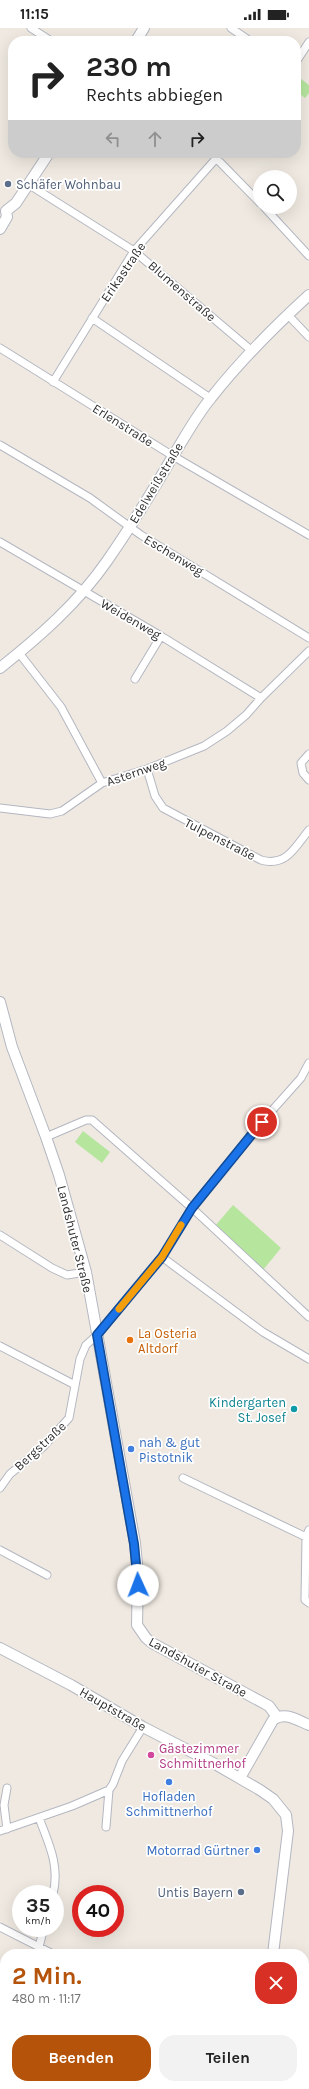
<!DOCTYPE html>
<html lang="de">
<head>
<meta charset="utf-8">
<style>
  body { margin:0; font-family:Karla,sans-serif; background:#f2f2f2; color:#222; height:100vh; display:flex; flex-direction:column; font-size:15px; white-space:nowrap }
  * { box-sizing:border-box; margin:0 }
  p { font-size:13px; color:#767676 }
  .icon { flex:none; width:22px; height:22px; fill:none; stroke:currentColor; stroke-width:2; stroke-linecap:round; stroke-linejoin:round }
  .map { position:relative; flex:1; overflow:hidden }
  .sheet { position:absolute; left:0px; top:1921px; width:309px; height:140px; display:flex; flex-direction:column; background:#fff; border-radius:16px 16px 0 0; box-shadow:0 4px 16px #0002 }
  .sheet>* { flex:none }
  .top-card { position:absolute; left:8px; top:8px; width:293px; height:122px; border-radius:16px; box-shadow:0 4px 16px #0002; background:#fff; color:#222; overflow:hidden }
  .buttons { position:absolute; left:253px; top:142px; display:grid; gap:8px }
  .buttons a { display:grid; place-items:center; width:44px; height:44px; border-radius:50%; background:#fff; box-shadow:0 4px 16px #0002; font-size:20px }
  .speed { position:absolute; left:12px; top:1857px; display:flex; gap:8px; font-size:20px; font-weight:700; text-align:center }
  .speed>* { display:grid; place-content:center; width:52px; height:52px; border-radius:50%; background:#fff; box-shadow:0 4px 16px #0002; line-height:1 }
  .speed small { font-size:10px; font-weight:400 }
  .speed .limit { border:6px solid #d22; background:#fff; color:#111 }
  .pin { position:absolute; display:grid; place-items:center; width:34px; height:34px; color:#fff; margin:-17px; border:2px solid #fff; border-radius:50%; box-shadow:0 1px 4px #0007 }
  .me { position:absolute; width:44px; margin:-22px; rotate:358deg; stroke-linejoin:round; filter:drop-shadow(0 0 3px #0008) }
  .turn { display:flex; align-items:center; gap:14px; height:84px; padding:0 12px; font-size:18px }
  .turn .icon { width:52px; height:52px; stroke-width:2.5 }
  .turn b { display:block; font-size:28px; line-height:34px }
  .lanes { display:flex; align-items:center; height:38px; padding:0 12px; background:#0003; justify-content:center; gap:20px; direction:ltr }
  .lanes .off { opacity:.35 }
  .round { display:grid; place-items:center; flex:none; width:42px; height:42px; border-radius:16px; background:#f2f2f2 }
  .overview { display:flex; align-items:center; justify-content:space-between; height:68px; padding:0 12px }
  h1 { font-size:24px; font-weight:700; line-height:30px; color:#b45309 }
  .primary-button { display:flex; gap:8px; margin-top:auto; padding:8px 12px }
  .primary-button a { flex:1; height:46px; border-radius:16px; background:#b45309; color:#fff; font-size:16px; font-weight:700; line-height:46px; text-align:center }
  .primary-button a+a { background:#f2f2f2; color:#222 }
  .status { display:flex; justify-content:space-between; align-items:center; height:28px; padding:0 20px; background:#fff; direction:ltr }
  .status svg { height:11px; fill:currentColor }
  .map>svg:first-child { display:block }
  .green { fill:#b6e59e }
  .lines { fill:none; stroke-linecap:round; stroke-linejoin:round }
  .street-casing { stroke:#b4b7c1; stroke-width:9 }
  .secondary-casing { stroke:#b4b7c1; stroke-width:12 }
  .street { stroke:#fff; stroke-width:7 }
  .secondary { stroke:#fff; stroke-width:10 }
  .route-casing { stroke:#114b97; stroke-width:10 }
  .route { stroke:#1a73e8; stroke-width:7 }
  .slow { stroke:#f59e0b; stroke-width:7 }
  .service-dot { fill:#5c6f8a; stroke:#fff; stroke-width:1.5 }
  .food-dot { fill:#e8710a; stroke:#fff; stroke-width:1.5 }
  .culture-dot { fill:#0f9aa8; stroke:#fff; stroke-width:1.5 }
  .shop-dot { fill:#3f7fe0; stroke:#fff; stroke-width:1.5 }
  .hotel-dot { fill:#d1479c; stroke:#fff; stroke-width:1.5 }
  .labels { text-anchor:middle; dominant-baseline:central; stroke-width:3.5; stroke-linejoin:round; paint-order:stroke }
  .service-label { font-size:13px; fill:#4e5e75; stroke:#fff; text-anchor:start }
  .street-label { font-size:13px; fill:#2e2e2e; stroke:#fff }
  .food-label { font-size:13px; fill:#c56008; stroke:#fff; text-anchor:start }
  .culture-label { font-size:13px; fill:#0d838f; stroke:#fff; text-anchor:end }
  .shop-label { font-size:13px; fill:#366cbe; stroke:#fff; text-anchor:start }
  .hotel-label { font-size:13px; fill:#b23c85; stroke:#fff; text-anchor:start }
</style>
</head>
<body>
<div class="status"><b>11:15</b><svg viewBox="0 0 49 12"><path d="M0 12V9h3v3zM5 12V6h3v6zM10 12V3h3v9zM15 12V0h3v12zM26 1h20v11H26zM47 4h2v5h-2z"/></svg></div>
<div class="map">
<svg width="309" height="2061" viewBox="0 0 309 2061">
  <rect width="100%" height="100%" fill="#efe9e1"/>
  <path class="green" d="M296 47 309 57V65L305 70 296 63Z
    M83 1103 110 1124 102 1135 75 1114Z
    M233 1177 281 1220 263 1242 215 1198Z"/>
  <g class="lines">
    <defs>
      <path id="street" d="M31 0 51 13
        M231 0 250 13
        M296 34 309 14
        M211 125 260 175
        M28 156 134 223 252 323
        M264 179 309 228
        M288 287 309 309
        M92 290 210 370
        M0 320 173 428 309 507
        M53 354 134 223 221 125
        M0 417 90 470 141 507 309 610
        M0 514 161 608 261 670
        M19 625 61 679 102 755
        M135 651 161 608
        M309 726 301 735 303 745 309 752
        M147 741 155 768 163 780 261 832C287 839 295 819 309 802
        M0 780 50 786 62 783 102 755 147 741 204 718 227 703 246 687 261 670 309 623
        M46 1109 86 1092H92L192 1180 309 1289
        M0 1207 52 1240 67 1247 86 1244
        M162 1229 263 1304 309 1331
        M0 1318 75 1357
        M183 1450 306 1509
        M0 1460 10 1446 43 1419 69 1390 80 1331 86 1317 97 1307 162 1229 192 1180 252 1105 301 1050 309 1035
        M309 1502 306 1509 305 1572 309 1575
        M0 1522 47 1547
        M39 1790C49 1816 60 1838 53 1866
        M106 1799 109 1762 113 1756 122 1733 143 1699
        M7 1801 4 1777 7 1760
        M0 1803 72 1778 109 1762
        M0 1899 53 1926
        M37 1926 44 1900
        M0 1997 5 2000
        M0 2024 5 2011
        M304 2039H309
        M289 2056 290 2061
        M167 2061V2056"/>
      <path id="secondary" d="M136 13 144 0
        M6 183 16 175 49 125
        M0 201 7 189 6 183
        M0 640C39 609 78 575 107 533 130 500 152 464 173 428 185 409 196 388 211 370 240 333 274 299 309 267
        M0 974 12 1019 46 1109 59 1147 86 1244 135 1515 138 1546 137 1597 146 1610 152 1615 269 1678 277 1689
        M0 1620 71 1657 143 1699 215 1736 260 1762 273 1771 286 1787 288 1803 273 1926
        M240 1750 273 1692C284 1683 297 1692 309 1697
        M304 1972 309 1973
        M49 2061 51 2056"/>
    </defs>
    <use href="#street" class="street-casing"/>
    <use href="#secondary" class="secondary-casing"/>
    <use href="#street" class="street"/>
    <use href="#secondary" class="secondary"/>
  </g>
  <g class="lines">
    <defs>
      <path id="route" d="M138 1557 134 1516 97 1307 162 1229 192 1180 262 1094"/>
    </defs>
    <use href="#route" class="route-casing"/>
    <use href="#route" class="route"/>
    <path class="slow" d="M119 1281 162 1229 181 1197"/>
  </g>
  <g class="service-dot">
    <circle cx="8" cy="156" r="4"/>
    <circle cx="241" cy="1864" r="4"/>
  </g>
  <circle class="food-dot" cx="130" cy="1312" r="4"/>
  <circle class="culture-dot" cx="294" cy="1381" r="4"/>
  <g class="shop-dot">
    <circle cx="131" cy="1421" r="4"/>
    <circle cx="169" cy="1754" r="4"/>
    <circle cx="257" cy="1822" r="4"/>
  </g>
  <circle class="hotel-dot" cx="151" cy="1727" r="4"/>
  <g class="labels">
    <g class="service-label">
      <text x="16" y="156">Schäfer Wohnbau</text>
      <text x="233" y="1864" text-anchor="end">Untis Bayern</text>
    </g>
    <g class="street-label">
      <text transform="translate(123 244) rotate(-56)">Erikastraße</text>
      <text transform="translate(182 263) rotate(41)">Blumenstraße</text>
      <text transform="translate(123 397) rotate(32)">Erlenstraße</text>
      <text transform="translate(156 455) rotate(-59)">Edelweißstraße</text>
      <text transform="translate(174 527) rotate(31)">Eschenweg</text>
      <text transform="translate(131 591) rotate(30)">Weidenweg</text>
      <text transform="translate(136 744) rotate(-19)">Asternweg</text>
      <text transform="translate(220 811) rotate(27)">Tulpenstraße</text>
      <text transform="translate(75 1211) rotate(76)">Landshuter Straße</text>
      <text transform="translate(40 1418) rotate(-43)">Bergstraße</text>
      <text transform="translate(198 1639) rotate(29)">Landshuter Straße</text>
      <text transform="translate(113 1681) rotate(30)">Hauptstraße</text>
    </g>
    <g class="food-label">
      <text x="138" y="1305">La Osteria<tspan x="138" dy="15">Altdorf</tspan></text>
    </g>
    <g class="culture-label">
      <text x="286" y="1374">Kindergarten<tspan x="286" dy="15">St. Josef</tspan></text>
    </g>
    <g class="shop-label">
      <text x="139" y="1414">nah &amp; gut<tspan x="139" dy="15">Pistotnik</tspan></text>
      <text x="169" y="1768" text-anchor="middle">Hofladen<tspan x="169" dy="15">Schmittnerhof</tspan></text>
      <text x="249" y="1822" text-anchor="end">Motorrad Gürtner</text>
    </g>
    <g class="hotel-label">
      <text x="159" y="1720">Gästezimmer<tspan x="159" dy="15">Schmittnerhof</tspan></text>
    </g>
  </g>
</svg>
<div class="buttons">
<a><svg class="icon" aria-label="search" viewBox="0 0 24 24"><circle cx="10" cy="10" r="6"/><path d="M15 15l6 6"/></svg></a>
</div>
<div class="speed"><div>35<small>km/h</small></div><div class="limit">40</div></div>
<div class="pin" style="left:262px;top:1094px;background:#d93025"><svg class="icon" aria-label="arrive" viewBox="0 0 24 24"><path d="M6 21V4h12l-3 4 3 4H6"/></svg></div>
<svg class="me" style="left:138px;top:1557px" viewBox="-20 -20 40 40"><circle r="19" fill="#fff"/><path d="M0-13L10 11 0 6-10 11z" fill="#1a73e8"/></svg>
<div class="top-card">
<div class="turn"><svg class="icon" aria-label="right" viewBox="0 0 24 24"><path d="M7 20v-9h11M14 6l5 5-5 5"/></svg><div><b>230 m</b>Rechts abbiegen</div></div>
<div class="lanes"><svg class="icon off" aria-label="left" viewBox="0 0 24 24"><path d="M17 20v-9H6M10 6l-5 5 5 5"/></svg><svg class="icon off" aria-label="ahead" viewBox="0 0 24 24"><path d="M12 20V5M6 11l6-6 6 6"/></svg><svg class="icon" aria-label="right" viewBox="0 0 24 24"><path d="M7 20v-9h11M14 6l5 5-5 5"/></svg></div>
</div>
<section class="sheet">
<div class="overview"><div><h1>2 Min.</h1><p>480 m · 11:17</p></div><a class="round" style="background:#d93025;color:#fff"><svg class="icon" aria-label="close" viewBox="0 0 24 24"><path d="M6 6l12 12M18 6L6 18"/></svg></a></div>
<div class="primary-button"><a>Beenden</a><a>Teilen</a></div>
</section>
</div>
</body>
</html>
